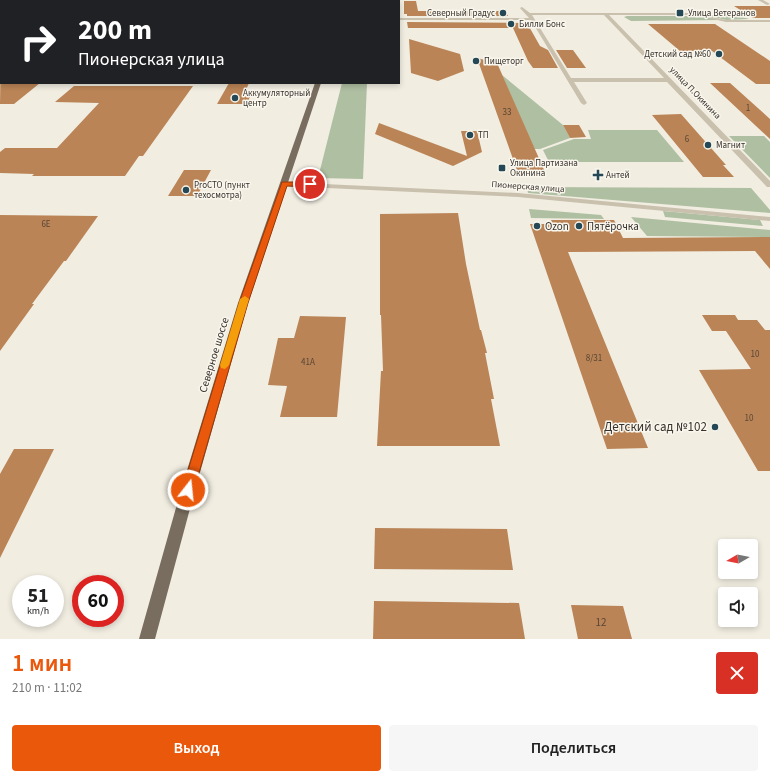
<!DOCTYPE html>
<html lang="ru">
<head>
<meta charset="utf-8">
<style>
  body { margin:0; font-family:"Source Sans 3",sans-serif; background:#f6f6f6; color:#222; height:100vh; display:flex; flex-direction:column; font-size:15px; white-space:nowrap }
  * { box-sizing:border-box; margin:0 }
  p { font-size:13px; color:#767676 }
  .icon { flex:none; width:22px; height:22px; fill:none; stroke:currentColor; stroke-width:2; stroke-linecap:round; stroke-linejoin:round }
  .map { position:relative; height:639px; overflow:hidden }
  .sheet { display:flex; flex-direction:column; background:#fff; flex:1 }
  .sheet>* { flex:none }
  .hud { position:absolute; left:0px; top:0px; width:400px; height:84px; box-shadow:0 2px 6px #0003; background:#202124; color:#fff; overflow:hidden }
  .needle { width:26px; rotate:261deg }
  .buttons { position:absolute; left:718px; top:539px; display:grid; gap:8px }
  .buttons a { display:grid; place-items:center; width:40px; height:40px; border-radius:4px; background:#fff; box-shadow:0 2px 6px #0003; font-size:20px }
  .speed { position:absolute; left:12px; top:575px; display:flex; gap:8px; font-size:20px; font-weight:700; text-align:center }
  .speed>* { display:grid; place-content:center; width:52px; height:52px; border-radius:50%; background:#fff; box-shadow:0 2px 6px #0003; line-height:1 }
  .speed small { font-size:10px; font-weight:400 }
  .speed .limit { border:6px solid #d22; background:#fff; color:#111 }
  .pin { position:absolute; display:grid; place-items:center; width:34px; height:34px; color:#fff; margin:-17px; border:2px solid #fff; border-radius:50%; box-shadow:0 1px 4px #0007 }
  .me { position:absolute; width:44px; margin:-22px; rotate:16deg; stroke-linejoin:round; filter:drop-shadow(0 0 3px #0008) }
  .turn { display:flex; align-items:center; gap:14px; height:84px; padding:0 12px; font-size:18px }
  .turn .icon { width:52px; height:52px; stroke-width:2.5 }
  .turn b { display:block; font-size:28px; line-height:34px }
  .round { display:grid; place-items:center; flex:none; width:42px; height:42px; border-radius:4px; background:#f6f6f6 }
  .head { display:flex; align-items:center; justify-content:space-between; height:68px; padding:0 12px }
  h1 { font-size:24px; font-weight:600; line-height:30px; color:#ea580c }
  .primary-button { display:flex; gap:8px; margin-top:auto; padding:8px 12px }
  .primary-button a { flex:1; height:46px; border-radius:4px; background:#ea580c; color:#fff; font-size:16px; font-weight:600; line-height:46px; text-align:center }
  .primary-button a+a { background:#f6f6f6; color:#222 }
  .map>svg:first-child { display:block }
  .green { fill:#afbfa2 }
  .building { fill:#ba8456 }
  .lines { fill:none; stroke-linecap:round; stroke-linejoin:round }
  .minor { fill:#c9c0ae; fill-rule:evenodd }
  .tertiary { fill:#c9c0ae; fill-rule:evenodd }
  .primary { fill:#786d5e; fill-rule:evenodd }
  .route { fill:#ea580c; stroke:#983908 }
  .slow { fill:#f59e0b }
  .poi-dot { fill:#254856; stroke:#f9f6ed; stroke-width:1.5 }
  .labels { text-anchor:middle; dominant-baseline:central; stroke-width:3; stroke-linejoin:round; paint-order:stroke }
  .far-poi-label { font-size:9px; fill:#38322c; stroke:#f9f6ed; text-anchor:start }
  .far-street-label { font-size:9px; fill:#38322c; stroke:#f9f6ed }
  .number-label { font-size:9px; fill:#584636 }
  .poi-label { font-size:11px; fill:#38322c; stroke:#f9f6ed; text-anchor:start }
  .street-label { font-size:11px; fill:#38322c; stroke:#f9f6ed }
  .near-number-label { font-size:11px; fill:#584636 }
  .near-poi-label { font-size:13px; fill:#38322c; stroke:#f9f6ed; text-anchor:end }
</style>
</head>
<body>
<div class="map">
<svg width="770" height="639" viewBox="0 0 770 639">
  <rect width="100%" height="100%" fill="#f1ede1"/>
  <path class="green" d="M706 15H736L749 19 726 20Z
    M627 16H701L720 20 631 21 624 17Z
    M502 75 563 125 570 138 540 149H534Z
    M342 83H367L363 179 318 178Z
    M588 130H657L684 162H549L543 150 574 139H591Z
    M729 136H764L770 142V178Z
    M527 187 751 188 770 210V213L528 193Z
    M529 209 601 215 604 219 531 218Z
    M663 211 760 220 763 226 665 217Z
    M631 217 770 230V237L647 236Z"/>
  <path class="building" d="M404 1H416L418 11H506L508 16H407V14H404Z
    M734 6H770V18H753Z
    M407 22 527 23 540 46 548 50 558 68H533L528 61 513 28H408Z
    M648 24H715L770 61V84H756L712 51H680Z
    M409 39 460 54 464 71 438 81 411 73Z
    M1 44V83H40L14 104H0Z
    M556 50H573L586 68H567Z
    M477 58 497 63 545 172 518 173Z
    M229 83H249L245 92H253L246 104H217Z
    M710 83H730L770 119V139Z
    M74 86H193L143 156H139L125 176H32L34 174 0 173V152L5 148H57L99 103 55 102Z
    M681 114 726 165H723L734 177H703L652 115Z
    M379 123 467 156 461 131H477L482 152 453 166 375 134Z
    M563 125H579L586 137 570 138Z
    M184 170H211L197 196H168Z
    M458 213 466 264 480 330H481L487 353H485L494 399H491L500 446H377L381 371H383L381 315H380V214Z
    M0 215 98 216 66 261H64L32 304H34L0 351Z
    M551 220H614L623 238 770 237V269L755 251 568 252 648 448 607 449 530 224H553Z
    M702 315H735L738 320H757L765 330H770V471H758L699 370 751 369 726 331H712Z
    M300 316 346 317 337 417H280L287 386 268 385 278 338H294Z
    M14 449H54L0 558V474Z
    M375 528 507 529 513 570 374 569Z
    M374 601 519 603 525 639H373Z
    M571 605 623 606 632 639H578Z"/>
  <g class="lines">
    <path class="minor" d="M758 0H763L770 4 767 5Z
      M522 7 530 13H695L726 20H770V22H726L695 15H609L770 181V187H767L667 82H574L587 103 584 105 581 103 531 20H399V18H529L520 8ZM532 15H604L664 78H571Z"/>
    <path class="tertiary" d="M281 182 518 193 770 217V221L518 197 284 186H281Z"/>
    <path class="primary" d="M340 0H344V1H340Z
      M315 83H321L248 303 195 490 155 639H139L181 490 238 303Z"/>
  </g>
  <path class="route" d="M282 182H310L314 184 310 187 287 186 248 303 194 490 192 494 188 495 184 494 182 490 239 303Z"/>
  <path class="slow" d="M245 296 249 299 229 365 225 369 221 368 220 365 240 299Z"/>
  <g class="poi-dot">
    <circle cx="503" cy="13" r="4"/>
    <rect x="676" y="9" width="8" height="8" rx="2"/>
    <circle cx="511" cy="24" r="4"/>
    <circle cx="719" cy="54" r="4"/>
    <circle cx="476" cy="61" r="4"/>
    <circle cx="235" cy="98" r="4"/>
    <circle cx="470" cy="135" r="4"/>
    <circle cx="708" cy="145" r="4"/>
    <rect x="498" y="164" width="8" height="8" rx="2"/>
    <path d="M596 169h4v4h4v4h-4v4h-4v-4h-4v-4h4z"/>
    <circle cx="186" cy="190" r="4"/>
    <circle cx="537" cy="226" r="4"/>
    <circle cx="579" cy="226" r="4"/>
    <circle cx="715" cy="427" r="4"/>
  </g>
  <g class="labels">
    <g class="far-poi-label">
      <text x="495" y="13" text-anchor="end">Северный Градус</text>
      <text x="688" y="13">Улица Ветеранов</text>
      <text x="519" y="24">Билли Бонс</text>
      <text x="711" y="54" text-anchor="end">Детский сад №60</text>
      <text x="484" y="61">Пищеторг</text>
      <text x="243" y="93">Аккумуляторный<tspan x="243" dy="10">центр</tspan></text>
      <text x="478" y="135">ТП</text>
      <text x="716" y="145">Магнит</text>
      <text x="510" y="163">Улица Партизана<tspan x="510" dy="10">Окинина</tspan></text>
      <text x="606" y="175">Антей</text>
      <text x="194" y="185">ProСТО (пункт<tspan x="194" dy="10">техосмотра)</tspan></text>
    </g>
    <g class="far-street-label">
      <text transform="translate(695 93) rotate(46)">улица П.Окинина</text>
      <text transform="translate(528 187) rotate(4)">Пионерская улица</text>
    </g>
    <g class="number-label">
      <text x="748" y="108">1</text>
      <text x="507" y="112">33</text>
      <text x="687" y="139">6</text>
      <text x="46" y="224">6Е</text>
      <text x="755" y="354">10</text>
      <text x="594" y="358">8/31</text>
      <text x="308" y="362">41А</text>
      <text x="749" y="418">10</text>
    </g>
    <g class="poi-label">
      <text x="545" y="226">Ozon</text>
      <text x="587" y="226">Пятёрочка</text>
    </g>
    <g class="street-label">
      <text transform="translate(214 355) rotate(-73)">Северное шоссе</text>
    </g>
    <g class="near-number-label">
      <text x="601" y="622">12</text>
    </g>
    <g class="near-poi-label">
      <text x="707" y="427">Детский сад №102</text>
    </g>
  </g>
</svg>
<div class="buttons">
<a><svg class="needle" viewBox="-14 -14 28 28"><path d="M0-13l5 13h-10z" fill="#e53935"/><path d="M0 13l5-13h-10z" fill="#767676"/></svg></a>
<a><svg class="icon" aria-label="sound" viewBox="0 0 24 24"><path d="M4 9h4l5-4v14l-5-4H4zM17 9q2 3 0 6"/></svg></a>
</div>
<div class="speed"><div>51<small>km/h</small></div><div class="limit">60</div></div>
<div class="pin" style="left:310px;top:184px;background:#d93025"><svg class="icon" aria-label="arrive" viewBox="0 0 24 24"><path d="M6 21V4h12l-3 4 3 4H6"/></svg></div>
<svg class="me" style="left:188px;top:490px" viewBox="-20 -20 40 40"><circle r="17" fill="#ea580c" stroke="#fff" stroke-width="3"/><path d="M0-11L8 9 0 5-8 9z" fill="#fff"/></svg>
<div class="hud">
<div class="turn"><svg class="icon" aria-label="right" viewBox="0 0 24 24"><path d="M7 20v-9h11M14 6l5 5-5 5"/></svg><div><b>200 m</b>Пионерская улица</div></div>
</div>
</div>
<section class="sheet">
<div class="head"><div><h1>1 мин</h1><p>210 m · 11:02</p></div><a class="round" style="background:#d93025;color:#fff"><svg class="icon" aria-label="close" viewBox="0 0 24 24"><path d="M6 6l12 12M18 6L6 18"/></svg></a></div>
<div class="primary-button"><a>Выход</a><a>Поделиться</a></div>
</section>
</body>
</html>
